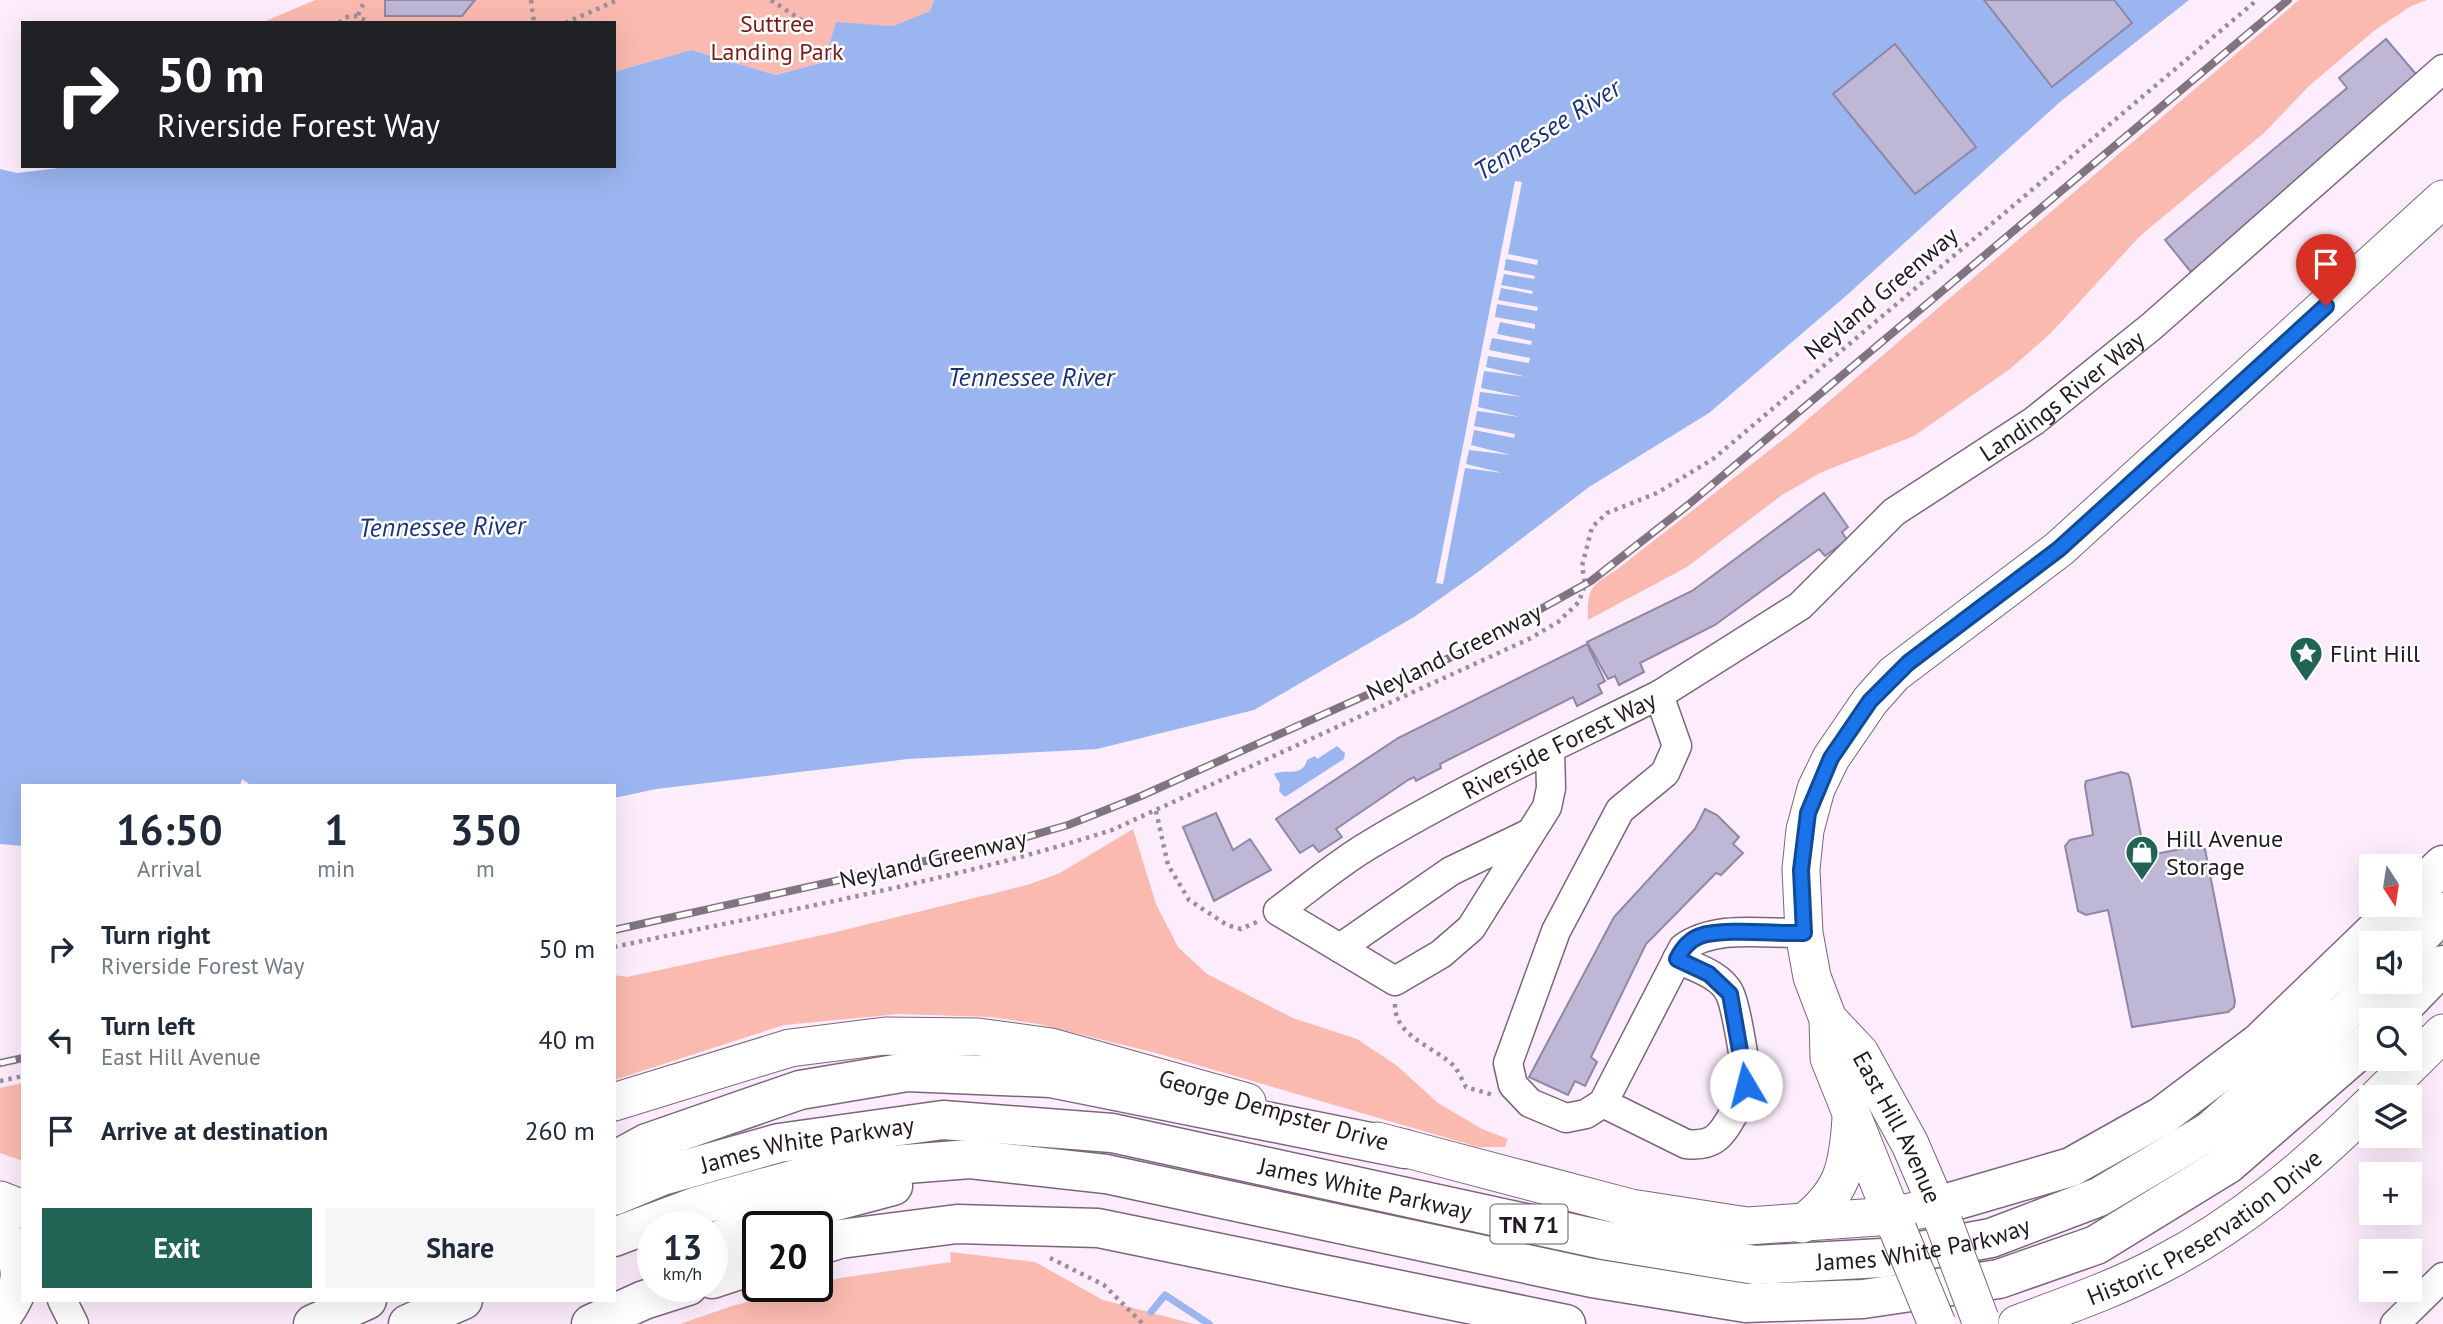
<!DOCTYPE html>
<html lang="en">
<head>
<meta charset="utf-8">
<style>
  body { margin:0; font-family:"PT Sans",sans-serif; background:#f6f6f7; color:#1f2937; height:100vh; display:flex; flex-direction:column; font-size:26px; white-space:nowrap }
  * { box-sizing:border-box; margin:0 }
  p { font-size:23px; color:#747a83 }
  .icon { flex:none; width:38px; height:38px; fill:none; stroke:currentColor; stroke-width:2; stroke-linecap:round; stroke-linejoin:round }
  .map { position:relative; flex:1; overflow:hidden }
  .drawer { position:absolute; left:21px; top:784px; width:595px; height:518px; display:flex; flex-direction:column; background:#fff; border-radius:0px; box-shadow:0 7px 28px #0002 }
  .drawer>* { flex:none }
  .hud { position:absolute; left:21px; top:21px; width:595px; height:147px; border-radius:0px; box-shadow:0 7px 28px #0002; background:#202124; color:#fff; overflow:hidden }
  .needle { width:46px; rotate:168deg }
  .buttons { position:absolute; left:2359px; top:854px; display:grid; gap:14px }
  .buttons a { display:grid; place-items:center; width:63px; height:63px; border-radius:0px; background:#fff; box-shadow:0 7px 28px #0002; font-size:35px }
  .speed { position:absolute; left:637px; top:1211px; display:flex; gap:14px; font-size:35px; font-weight:700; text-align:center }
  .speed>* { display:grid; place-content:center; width:91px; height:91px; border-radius:50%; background:#fff; box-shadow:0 7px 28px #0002; line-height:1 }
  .speed small { font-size:18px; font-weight:400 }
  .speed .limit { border:4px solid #111; border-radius:10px; background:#fff; color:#111 }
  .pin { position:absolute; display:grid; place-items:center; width:60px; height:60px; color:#fff; margin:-72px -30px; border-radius:50% 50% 50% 0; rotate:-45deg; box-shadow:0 0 7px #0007 }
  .pin .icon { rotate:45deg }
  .me { position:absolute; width:77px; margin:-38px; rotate:352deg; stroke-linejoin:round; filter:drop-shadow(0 0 5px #0008) }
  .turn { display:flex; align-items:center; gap:24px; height:147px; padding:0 21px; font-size:32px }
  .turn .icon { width:91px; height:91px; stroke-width:2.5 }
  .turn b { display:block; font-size:49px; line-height:60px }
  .eta { display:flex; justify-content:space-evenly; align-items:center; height:119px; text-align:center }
  .eta b { font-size:42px; font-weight:700; line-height:49px }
  .action { display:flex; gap:14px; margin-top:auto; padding:14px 21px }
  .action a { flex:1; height:80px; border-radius:0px; background:#226453; color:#fff; font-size:28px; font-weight:700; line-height:80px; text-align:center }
  .action a+a { background:#f6f6f7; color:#1f2937 }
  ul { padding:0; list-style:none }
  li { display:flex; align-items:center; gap:21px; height:91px; padding:0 21px }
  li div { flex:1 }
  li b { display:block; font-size:26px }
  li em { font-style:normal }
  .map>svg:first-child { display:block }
  .green { fill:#fbbab0 }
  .water { fill:#9ab5f0 }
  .pier { fill:#fdedfc }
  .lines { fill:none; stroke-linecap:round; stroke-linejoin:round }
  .stream { stroke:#9ab5f0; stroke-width:7 }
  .building { fill:#beb7d6; stroke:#8e87a5; stroke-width:2 }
  .minor-casing { stroke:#7c657c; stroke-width:31 }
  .major-casing { stroke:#7c657c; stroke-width:39 }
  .highway-casing { stroke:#7c657c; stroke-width:41 }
  .path { stroke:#9a8e9a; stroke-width:4.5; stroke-dasharray:3.5 5; stroke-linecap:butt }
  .minor { stroke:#fff; stroke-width:28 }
  .major { stroke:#fff; stroke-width:37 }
  .highway { stroke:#fff; stroke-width:38 }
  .rail-casing { stroke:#807480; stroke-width:8 }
  .rail { stroke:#fff; stroke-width:5; stroke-dasharray:16; stroke-linecap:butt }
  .major-bridge-casing { stroke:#7c657c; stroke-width:39; stroke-linecap:butt }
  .major-bridge { stroke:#fff; stroke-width:37 }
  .route-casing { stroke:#114b97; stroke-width:18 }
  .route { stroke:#1a73e8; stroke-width:12 }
  .labels { text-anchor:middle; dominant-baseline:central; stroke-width:5; stroke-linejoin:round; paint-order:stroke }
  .shield { fill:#fff; stroke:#645e64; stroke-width:2 }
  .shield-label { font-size:23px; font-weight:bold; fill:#221922 }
  .park-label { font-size:24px; fill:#741e18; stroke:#fff }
  .street-label { font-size:24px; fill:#221922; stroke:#fff }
  .poi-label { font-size:24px; fill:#221922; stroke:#fff; text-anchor:start }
  .water-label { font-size:26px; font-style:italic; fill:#193175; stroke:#fff }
</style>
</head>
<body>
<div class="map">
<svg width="2443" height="1324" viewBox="0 0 2443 1324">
  <rect width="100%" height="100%" fill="#fdedfc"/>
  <path class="green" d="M315 0H934L930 11 893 26 836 23 824 62 776 75 691 50 614 72V23H261Z
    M2299 0H2427L2411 6 2375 30 2309 86 2264 133 2140 236 2050 334 2010 369 1914 436 1822 472 1782 495 1687 567 1588 620C1587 591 1590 585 1615 571L1794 431Z
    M1133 829 1156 904 1178 947 1207 974 1293 1018 1357 1039 1396 1065 1438 1103 1482 1129 1508 1139 1505 1147H1478L1156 1053 1038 1024 991 1017 899 1014 784 1025 614 1080V975L627 977 832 933 1027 885 1060 873Z
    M23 1083V1161L0 1153V1088Z
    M950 1252 1035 1262 1103 1300 1194 1324H680L732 1306 840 1278 951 1262Z"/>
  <path class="water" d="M934 0H2189L2060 102 1847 295 1709 413 1589 487 1478 572 1414 617 1254 710 1097 749 908 759 656 789 614 798V786H252L242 779 240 786H23V846L0 844V169L17 173 76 166H614V72L691 50 776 75 824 62 836 22 893 26 930 11Z
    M1337 746 1345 753 1344 759 1285 797 1279 791 1280 784 1274 774C1287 768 1302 778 1307 760L1315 756 1317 759Z"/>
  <path class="pier" d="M1515 181 1522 182 1508 254 1538 260 1537 265 1506 259 1504 270 1535 276 1534 279 1504 274 1501 285 1533 291 1532 294 1501 288 1498 300 1538 307 1537 311 1497 304 1495 317 1535 324V329L1500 322 1497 334 1532 341 1531 345 1492 338 1489 350 1530 358 1529 363 1488 356 1486 367 1527 377 1484 371 1481 388 1523 397 1480 392 1478 407 1520 417 1477 411 1474 426 1515 434 1514 438 1474 430 1471 445 1511 455 1469 450 1466 464 1503 473 1465 468 1443 584 1436 583Z"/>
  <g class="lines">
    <path class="stream" d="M1151 1312 1165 1295 1209 1324"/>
  </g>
  <path class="building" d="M385 0H475L462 16H385Z
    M1984 0H2114L2132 23 2052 87Z
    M2386 39 2421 80 2191 272 2165 240 2347 88 2339 78Z
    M1895 44 1976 147 1915 194 1833 94Z
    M1824 493 1848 527 1842 532 1847 540 1825 556 1819 549 1715 625 1640 663 1644 672 1619 685 1615 676 1608 679 1587 642 1692 591Z
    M1587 644 1605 681 1598 685 1602 693 1577 706 1573 697 1440 764 1441 768 1416 781 1414 777 1408 780 1336 829 1342 837 1319 852 1313 845 1300 853 1276 819 1398 738Z
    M2121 772 2128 774 2130 779 2145 856 2196 846 2205 849 2235 1001 2234 1007 2228 1012 2132 1027 2108 910 2086 915 2078 911 2065 846 2070 840 2093 835 2085 786 2086 781Z
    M1705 809 1717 815 1739 837 1733 844 1743 853 1721 875 1716 873 1646 944 1591 1057 1597 1062 1585 1086 1575 1081 1568 1095 1529 1077 1614 917 1695 829Z
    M1216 813 1233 850 1250 839 1271 870 1214 901 1183 827Z"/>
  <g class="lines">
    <defs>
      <g id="minor">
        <path id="s1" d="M1659 695 1800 606 1894 512 2034 421 2152 326 2443 69"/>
        <path id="s2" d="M1550 749 1551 788 1547 807 1471 928 1441 954 1395 981 1278 911C1308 889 1337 864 1369 845 1462 789 1562 743 1659 695L1677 746 1665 773 1620 810 1556 931 1508 1063 1513 1085 1530 1103 1566 1118 1586 1114 1603 1103 1683 948C1716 924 1765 934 1804 933"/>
        <path d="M1340 948 1451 871 1530 833"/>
        <path d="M1603 1103 1686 1144C1714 1147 1721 1136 1734 1113 1739 1104 1745 1095 1746 1084 1747 1070 1736 1007 1730 994 1722 975 1694 967 1677 959"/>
        <path d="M62 1300 74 1324"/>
        <path d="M2395 1324 2443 1277"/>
      </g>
      <g id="major">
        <path id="s3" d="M1828 1019 1860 1053 1910 1144 1944 1223"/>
        <path d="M2378 1097 2443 1033"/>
        <path d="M614 1102 790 1048 885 1036 978 1037 1051 1047 1247 1102"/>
        <path d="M1377 1141 1631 1208 1747 1226 1892 1216 1937 1206"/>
        <path d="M0 1200 23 1209"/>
        <path d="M1802 1224C1843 1193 1848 1167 1851 1118"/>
        <path d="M1898 1230 1829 1058 1828 1019 1812 977 1804 933 1801 869 1805 830 1816 789 1831 758 1870 701 1894 674 2059 549 2443 199"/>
        <path id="s4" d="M2017 1324C2065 1306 2115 1289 2160 1265 2240 1224 2308 1166 2371 1104"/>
      </g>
      <g id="highway">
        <path d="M2410 897 2443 865"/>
        <path d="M2410 947 2443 912"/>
        <path d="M2390 1020 2443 965"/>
        <path d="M614 1161 647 1143 800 1090 907 1072 1051 1078 1405 1149"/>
        <path id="s5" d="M614 1196 662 1176 779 1143 943 1120 1112 1133 1603 1240 1755 1265 1882 1258 1991 1238 2099 1197 2210 1131 2348 1010 2375 982"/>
        <path d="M1937 1206 2071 1167 2162 1116 2259 1043 2402 905"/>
        <path d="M0 1233C27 1264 25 1284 2 1316"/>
        <path d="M614 1237 697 1206 806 1176 880 1166 970 1159 1106 1174 1592 1278 1746 1303 1863 1299 1999 1279 2096 1245 2228 1164 2371 1040"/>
        <path d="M712 1243 761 1221 893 1186"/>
        <path d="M817 1246 840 1239 957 1224 1098 1228 1566 1324"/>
        <path d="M712 1279 758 1264"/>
        <path d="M313 1324 367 1300"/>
        <path d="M408 1324 463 1300"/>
        <path d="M591 1324 644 1300 688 1286"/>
      </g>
    </defs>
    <use href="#minor" class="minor-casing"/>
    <use href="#major" class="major-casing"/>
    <use href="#highway" class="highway-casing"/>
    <path class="path" d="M531 0 534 23
      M771 0 812 27
      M358 15 365 0
      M339 23C348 13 358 14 368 23
      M565 23 618 0
      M1156 811 1168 865 1189 900 1227 925 1241 929 1259 921
      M614 947C780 911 950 882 1112 830L1529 639 1558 622 1579 602 1585 584 1582 566 1592 527 1607 513 1657 493 1713 459 2257 0
      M1395 1004C1394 1037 1436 1047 1455 1067 1459 1073 1463 1081 1466 1087L1493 1095
      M0 1081 23 1076
      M1050 1258 1104 1285 1143 1324"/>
    <use href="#minor" class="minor"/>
    <use href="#major" class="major"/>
    <use href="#highway" class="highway"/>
    <defs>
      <path id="rail" d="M614 930 1002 844 1068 825 1141 796 1465 651 1591 581 1688 505 2288 0
        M0 1063 23 1058"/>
    </defs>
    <use href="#rail" class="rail-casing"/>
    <use href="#rail" class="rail"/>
    <defs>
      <path id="major-bridge" d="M1944 1223 1980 1319
        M1898 1230 1937 1324"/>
    </defs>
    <use href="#major-bridge" class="major-bridge-casing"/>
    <use href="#major-bridge" class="major-bridge"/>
  </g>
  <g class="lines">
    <defs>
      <path id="route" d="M1746 1085 1730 994 1709 974 1677 959C1682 949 1689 940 1700 936 1722 928 1778 934 1804 933L1801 870 1808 813 1831 758 1870 701 1908 663 2059 549 2326 306"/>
    </defs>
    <use href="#route" class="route-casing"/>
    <use href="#route" class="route"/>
  </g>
  <defs>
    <symbol id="sight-pin" viewBox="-11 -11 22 30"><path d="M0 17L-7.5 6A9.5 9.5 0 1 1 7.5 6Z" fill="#226453" stroke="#fff"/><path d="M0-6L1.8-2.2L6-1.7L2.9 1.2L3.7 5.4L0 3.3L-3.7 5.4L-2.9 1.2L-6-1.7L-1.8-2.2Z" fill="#fff"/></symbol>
    <symbol id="shop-pin" viewBox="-11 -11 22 30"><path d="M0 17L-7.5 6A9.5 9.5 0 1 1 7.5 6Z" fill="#226453" stroke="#fff"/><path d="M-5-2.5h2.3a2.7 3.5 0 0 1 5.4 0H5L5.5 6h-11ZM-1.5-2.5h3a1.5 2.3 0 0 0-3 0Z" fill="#fff"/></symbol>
  </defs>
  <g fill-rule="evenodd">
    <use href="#sight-pin" x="2287" y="634" width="38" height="52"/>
    <use href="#shop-pin" x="2123" y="833" width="38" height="52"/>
  </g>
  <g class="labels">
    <rect class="shield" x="1490.5" y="1204.5" width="77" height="39" rx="5"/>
    <g class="shield-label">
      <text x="1529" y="1224">TN 71</text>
    </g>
    <g class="park-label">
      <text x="777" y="23">Suttree<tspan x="777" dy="28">Landing Park</tspan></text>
    </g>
    <g class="street-label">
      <text transform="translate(1881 293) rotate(-40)">Neyland Greenway</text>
      <text stroke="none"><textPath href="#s1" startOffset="504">Landings River Way</textPath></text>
      <text transform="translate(1454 652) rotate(-26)">Neyland Greenway</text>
      <text stroke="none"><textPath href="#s2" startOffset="758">Riverside Forest Way</textPath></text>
      <text transform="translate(933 859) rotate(-13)">Neyland Greenway</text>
      <text transform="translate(1274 1110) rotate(16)">George Dempster Drive</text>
      <text stroke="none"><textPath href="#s3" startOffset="130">East Hill Avenue</textPath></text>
      <text stroke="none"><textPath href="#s5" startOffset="201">James White Parkway</textPath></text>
      <text stroke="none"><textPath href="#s5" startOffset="768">James White Parkway</textPath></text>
      <text stroke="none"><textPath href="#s4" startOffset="212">Historic Preservation Drive</textPath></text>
      <text stroke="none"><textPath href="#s5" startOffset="1335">James White Parkway</textPath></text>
    </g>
    <g class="poi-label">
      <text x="2330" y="653">Flint Hill</text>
      <text x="2166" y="838">Hill Avenue<tspan x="2166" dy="28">Storage</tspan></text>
    </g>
    <g class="water-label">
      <text transform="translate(1547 129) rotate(-32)">Tennessee River</text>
      <text x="1031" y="376">Tennessee River</text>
      <text transform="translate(442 526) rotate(-1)">Tennessee River</text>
    </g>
  </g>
</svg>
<div class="buttons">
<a><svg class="needle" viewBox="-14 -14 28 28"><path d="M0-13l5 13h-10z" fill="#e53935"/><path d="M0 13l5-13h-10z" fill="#747a83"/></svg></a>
<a><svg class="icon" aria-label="sound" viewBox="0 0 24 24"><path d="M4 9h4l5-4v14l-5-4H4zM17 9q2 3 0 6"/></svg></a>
<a><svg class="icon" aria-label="search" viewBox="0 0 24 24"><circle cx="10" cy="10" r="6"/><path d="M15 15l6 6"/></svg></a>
<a><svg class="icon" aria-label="layers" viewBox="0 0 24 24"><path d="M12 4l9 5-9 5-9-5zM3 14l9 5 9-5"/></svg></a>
<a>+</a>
<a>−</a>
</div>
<div class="speed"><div>13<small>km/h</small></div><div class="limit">20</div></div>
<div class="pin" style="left:2326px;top:306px;background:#d93025"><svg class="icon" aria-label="arrive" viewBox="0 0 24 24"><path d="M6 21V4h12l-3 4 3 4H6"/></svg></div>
<svg class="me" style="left:1746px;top:1085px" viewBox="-20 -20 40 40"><circle r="19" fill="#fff"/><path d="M0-13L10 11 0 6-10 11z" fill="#1a73e8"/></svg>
<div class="hud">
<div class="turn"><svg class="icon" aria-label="right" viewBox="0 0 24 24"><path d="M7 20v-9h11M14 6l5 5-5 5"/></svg><div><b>50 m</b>Riverside Forest Way</div></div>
</div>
<section class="drawer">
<div class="eta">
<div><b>16:50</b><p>Arrival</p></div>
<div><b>1</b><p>min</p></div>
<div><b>350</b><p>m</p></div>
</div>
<ul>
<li><svg class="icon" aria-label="right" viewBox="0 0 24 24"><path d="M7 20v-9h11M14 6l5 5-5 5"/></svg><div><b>Turn right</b><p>Riverside Forest Way</p></div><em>50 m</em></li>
<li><svg class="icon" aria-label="left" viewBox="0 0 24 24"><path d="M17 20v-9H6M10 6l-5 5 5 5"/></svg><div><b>Turn left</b><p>East Hill Avenue</p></div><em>40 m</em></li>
<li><svg class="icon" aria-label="arrive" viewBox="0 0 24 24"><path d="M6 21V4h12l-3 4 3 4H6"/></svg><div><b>Arrive at destination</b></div><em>260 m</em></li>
</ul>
<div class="action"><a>Exit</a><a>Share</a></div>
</section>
</div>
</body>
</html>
